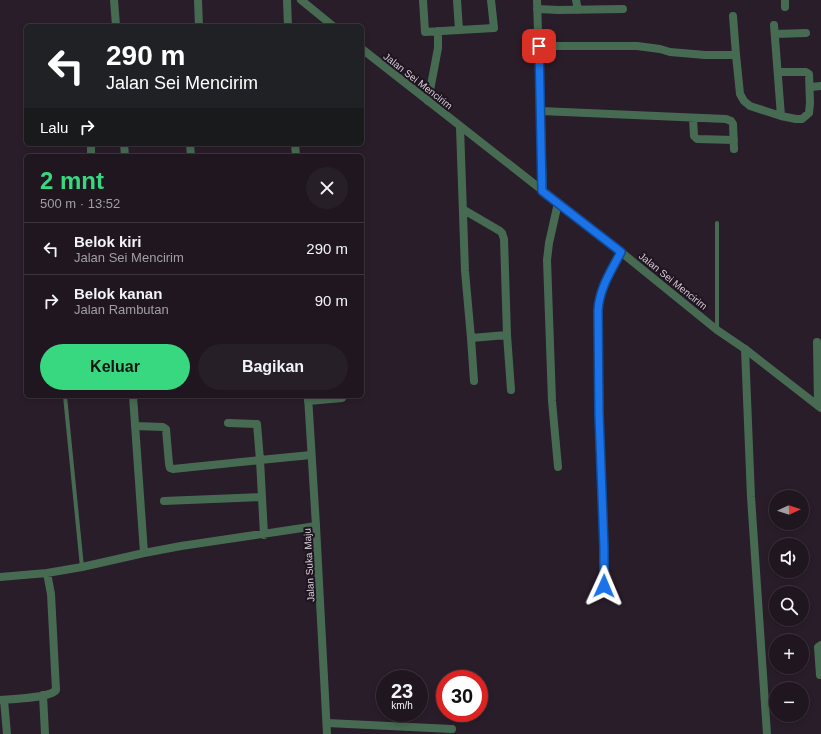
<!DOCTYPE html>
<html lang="id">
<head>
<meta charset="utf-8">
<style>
  body { margin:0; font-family:Arial,sans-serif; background:#271f28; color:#f1f3f6; height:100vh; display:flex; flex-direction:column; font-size:15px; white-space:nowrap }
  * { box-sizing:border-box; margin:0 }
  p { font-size:13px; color:#a19fa4 }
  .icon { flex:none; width:22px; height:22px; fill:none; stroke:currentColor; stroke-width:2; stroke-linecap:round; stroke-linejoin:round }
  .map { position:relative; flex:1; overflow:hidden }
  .details { position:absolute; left:24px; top:154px; width:340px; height:244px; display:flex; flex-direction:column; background:#1f161f; border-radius:6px; box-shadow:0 2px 6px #0003,0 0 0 1px #3c353d }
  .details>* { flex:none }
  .top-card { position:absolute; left:24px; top:24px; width:340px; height:122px; border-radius:6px; box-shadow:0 2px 6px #0003,0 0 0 1px #3c353d; background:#202124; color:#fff; overflow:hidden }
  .needle { width:26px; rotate:87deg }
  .controls { position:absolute; left:769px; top:490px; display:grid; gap:8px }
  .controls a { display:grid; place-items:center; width:40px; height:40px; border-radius:50%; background:#1f161f; box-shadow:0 2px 6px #0003,0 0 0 1px #3c353d; font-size:20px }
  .speed { position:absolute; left:376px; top:670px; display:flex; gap:8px; font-size:20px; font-weight:700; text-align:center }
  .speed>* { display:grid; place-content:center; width:52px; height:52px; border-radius:50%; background:#1f161f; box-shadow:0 2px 6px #0003,0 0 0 1px #3c353d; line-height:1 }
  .speed small { font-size:10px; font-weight:400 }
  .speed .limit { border:6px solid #d22; background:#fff; color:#111 }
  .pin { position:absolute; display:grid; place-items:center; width:34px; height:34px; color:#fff; margin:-17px; border-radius:8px; box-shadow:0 2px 6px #0006 }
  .me { position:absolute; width:44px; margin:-22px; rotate:1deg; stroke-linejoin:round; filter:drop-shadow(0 0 3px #0008) }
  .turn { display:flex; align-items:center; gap:14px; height:84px; padding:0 16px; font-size:18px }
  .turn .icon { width:52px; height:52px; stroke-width:2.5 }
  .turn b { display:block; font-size:28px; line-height:34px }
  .then { display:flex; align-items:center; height:38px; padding:0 16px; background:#0003; gap:8px; font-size:15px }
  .round { display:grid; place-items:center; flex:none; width:42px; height:42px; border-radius:21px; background:#271f28 }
  .headline { display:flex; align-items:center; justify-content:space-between; height:68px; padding:0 16px }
  h1 { font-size:24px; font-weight:700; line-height:30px; color:#37d880 }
  .action { display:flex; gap:8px; margin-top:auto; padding:8px 16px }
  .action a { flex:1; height:46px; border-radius:24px; background:#37d880; color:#111; font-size:16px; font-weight:700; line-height:46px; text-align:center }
  .action a+a { background:#271f28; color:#f1f3f6 }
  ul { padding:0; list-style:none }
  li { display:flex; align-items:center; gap:12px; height:52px; padding:0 16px; border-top:1px solid #3c353d }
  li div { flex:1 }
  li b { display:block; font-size:15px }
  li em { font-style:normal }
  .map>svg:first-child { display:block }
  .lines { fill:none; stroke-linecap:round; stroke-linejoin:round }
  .service { stroke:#476b52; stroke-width:4 }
  .minor { stroke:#476b52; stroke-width:8 }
  .tertiary { stroke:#476b52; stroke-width:8 }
  .route-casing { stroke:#114b97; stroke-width:10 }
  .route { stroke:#1a73e8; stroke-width:7 }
  .labels { text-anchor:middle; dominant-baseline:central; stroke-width:4; stroke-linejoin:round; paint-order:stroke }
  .street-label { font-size:10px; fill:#d7cfd8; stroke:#1f1420 }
</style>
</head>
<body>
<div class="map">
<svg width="821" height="734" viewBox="0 0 821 734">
  <rect width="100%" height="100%" fill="#291d29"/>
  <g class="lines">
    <path class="service" d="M717 330V223
      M65 396 82 567"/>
    <path class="minor" d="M114 0 116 26
      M198 0 199 26
      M423 0 425 32 459 30
      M457 0 459 30 494 28 491 0
      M537 0 543 191
      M576 0 578 10
      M785 0V7
      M537 9 559 10 623 9
      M733 16 736 55
      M774 25 781 116
      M775 34 806 33
      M539 46H637L660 49 670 52 705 55H736L740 94 744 101 750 106 781 116 796 119H802L809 113 810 103 809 74 806 72H778
      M810 87 821 86
      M428 101 438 48V31
      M541 111 726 119 731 121 733 124 734 149
      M693 118 694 136 697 139 734 140
      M460 127 465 271 471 338 474 381
      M91 144V156
      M124 144 125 156
      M190 144 191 156
      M558 203 549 243 547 260 552 401 558 467
      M464 210 500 231 502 233 504 239 507 335 511 390
      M471 338 507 335
      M817 342 818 405
      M745 349 751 497 767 734
      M133 396 144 553
      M308 401 342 398
      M228 423 257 424 260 460 311 455
      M135 426 163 427 166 429 169 464 170 468 173 469 260 460 264 535
      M164 501 262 497
      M0 577 47 573 82 567 144 553 181 546 316 526
      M604 586V548L599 413 598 311C599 289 611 271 621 252
      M820 675 818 647 821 645
      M43 695 45 734
      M0 700C12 699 50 698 56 690L51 594 47 573
      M4 700 7 734
      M327 723 452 729"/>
    <path class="tertiary" d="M287 0 288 26
      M301 0 333 26
      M362 49 621 252 717 330 745 349 821 408
      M295 144 296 156
      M308 396 316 526 327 734"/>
  </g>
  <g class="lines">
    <defs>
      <path id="route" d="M539 46 542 191 621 252C611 271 599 289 598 311L599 414 604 548V586"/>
    </defs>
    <use href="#route" class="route-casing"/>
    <use href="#route" class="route"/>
  </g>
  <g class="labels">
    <g class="street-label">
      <text transform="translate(418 81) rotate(38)">Jalan Sei Mencirim</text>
      <text transform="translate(673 281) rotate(39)">Jalan Sei Mencirim</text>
      <text transform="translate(309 565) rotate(-93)">Jalan Suka Maju</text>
    </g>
  </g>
</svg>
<div class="controls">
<a><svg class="needle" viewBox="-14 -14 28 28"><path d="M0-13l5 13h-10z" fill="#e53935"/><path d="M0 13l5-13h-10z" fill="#a19fa4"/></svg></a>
<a><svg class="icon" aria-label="sound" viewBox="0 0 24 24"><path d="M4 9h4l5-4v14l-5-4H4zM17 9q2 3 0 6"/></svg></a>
<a><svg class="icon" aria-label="search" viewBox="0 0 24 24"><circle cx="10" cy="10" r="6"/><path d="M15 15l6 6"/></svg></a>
<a>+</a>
<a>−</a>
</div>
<div class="speed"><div>23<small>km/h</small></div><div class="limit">30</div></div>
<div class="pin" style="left:539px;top:46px;background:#d93025"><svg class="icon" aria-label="arrive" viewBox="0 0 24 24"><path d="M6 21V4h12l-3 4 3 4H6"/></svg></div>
<svg class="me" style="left:604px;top:586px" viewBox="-20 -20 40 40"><path d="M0-17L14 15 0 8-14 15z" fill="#1a73e8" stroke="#fff" stroke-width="4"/></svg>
<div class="top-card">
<div class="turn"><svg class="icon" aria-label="left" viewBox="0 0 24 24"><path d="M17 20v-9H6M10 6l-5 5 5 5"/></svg><div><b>290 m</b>Jalan Sei Mencirim</div></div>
<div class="then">Lalu<svg class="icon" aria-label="right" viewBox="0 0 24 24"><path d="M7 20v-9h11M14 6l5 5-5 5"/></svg></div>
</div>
<section class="details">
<div class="headline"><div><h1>2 mnt</h1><p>500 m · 13:52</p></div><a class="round"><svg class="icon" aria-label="close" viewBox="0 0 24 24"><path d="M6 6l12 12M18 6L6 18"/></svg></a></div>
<ul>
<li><svg class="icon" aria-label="left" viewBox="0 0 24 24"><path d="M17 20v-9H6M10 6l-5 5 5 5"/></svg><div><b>Belok kiri</b><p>Jalan Sei Mencirim</p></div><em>290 m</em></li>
<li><svg class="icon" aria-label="right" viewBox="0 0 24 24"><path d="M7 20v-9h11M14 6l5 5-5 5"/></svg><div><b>Belok kanan</b><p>Jalan Rambutan</p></div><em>90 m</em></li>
</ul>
<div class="action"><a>Keluar</a><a>Bagikan</a></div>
</section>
</div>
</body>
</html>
